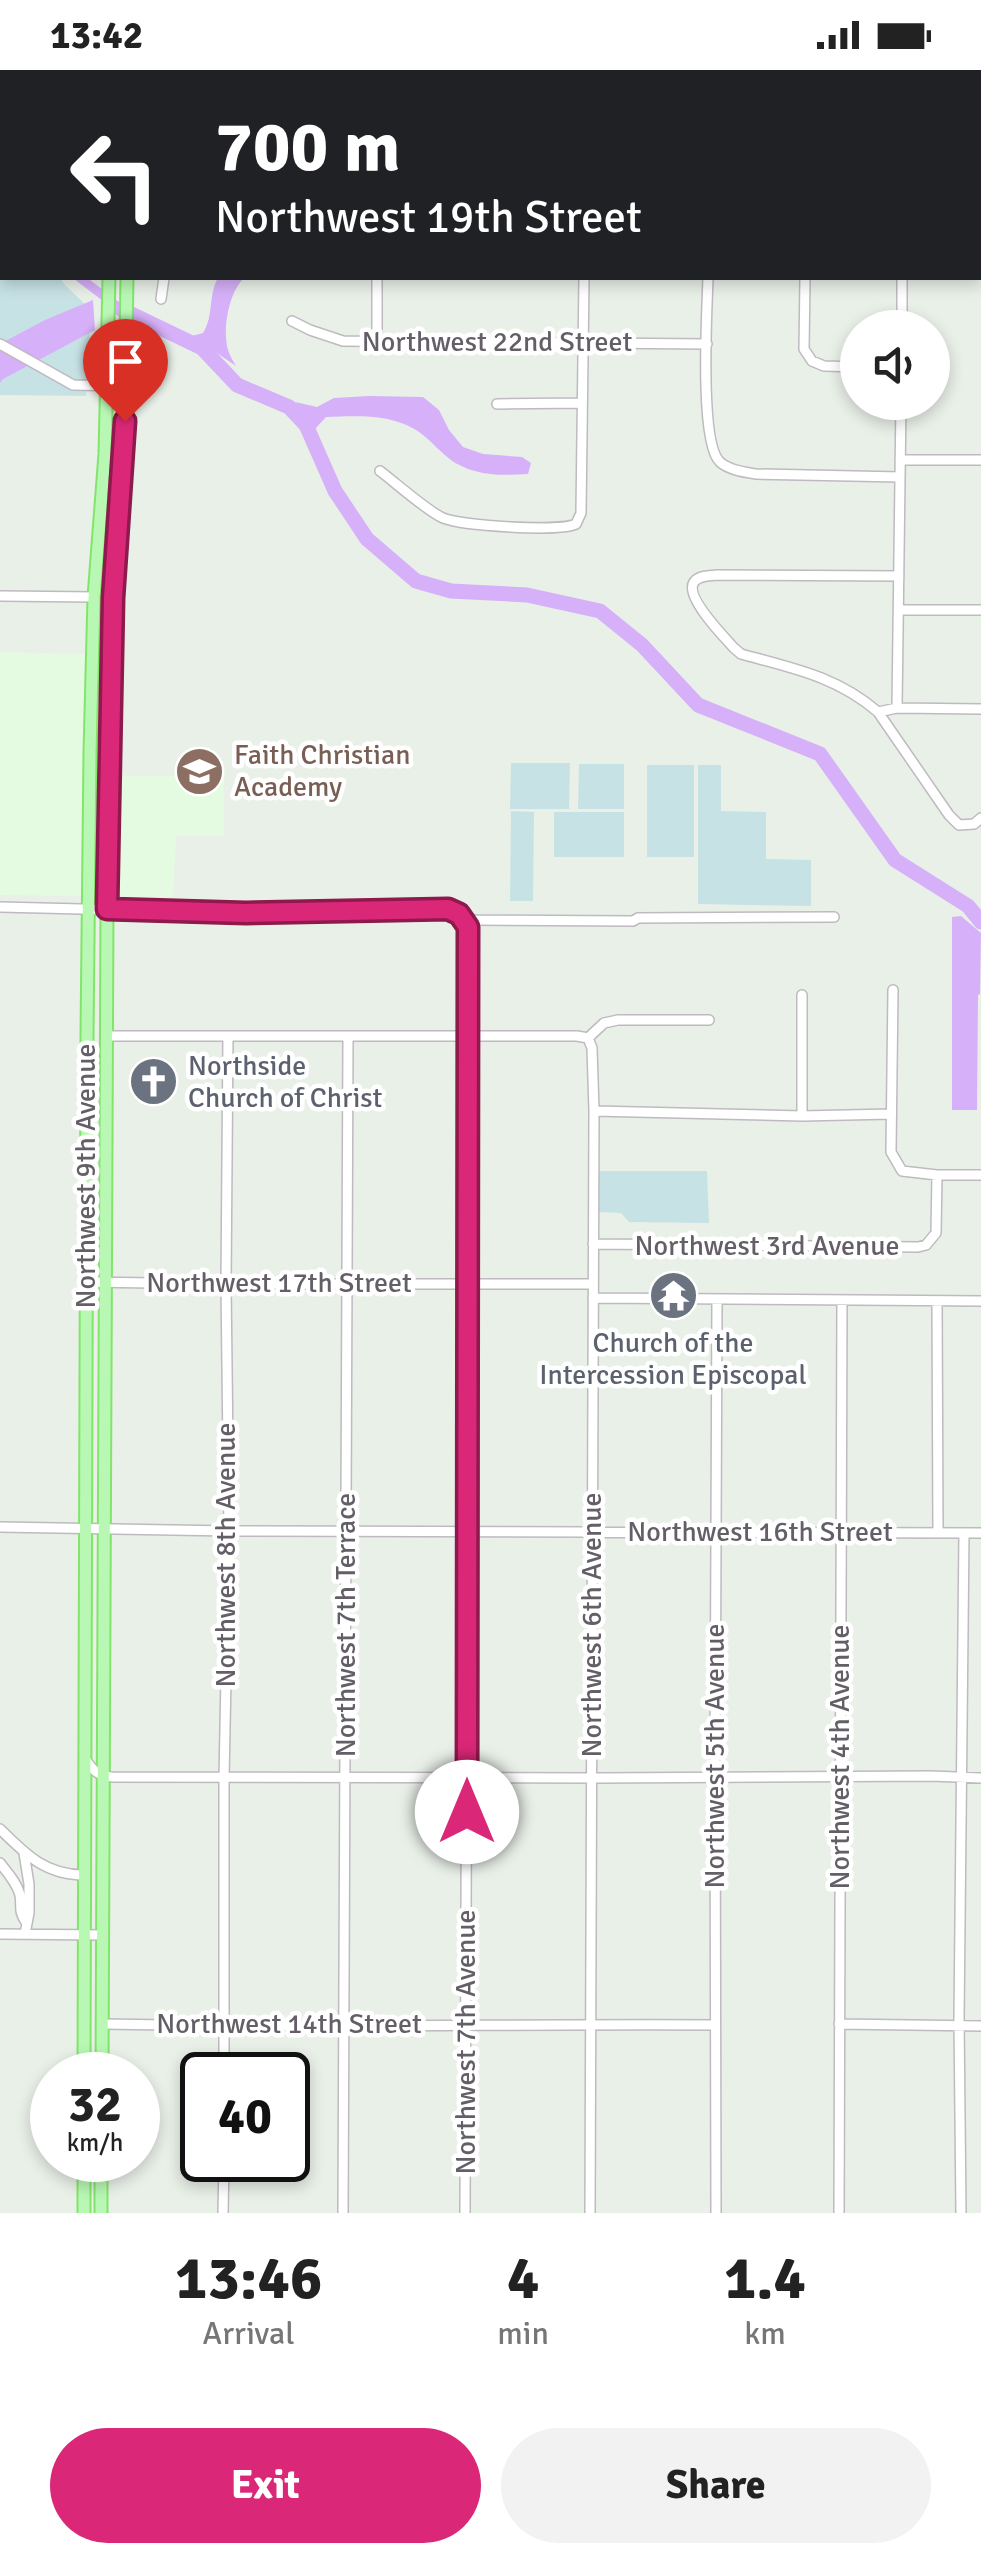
<!DOCTYPE html>
<html lang="en">
<head>
<meta charset="utf-8">
<style>
  body { margin:0; font-family:Signika,sans-serif; background:#f2f2f2; color:#222; height:100vh; display:flex; flex-direction:column; font-size:38px; white-space:nowrap }
  * { box-sizing:border-box; margin:0 }
  p { font-size:32px; color:#767676 }
  .icon { flex:none; width:55px; height:55px; fill:none; stroke:currentColor; stroke-width:2; stroke-linecap:round; stroke-linejoin:round }
  .map { position:relative; height:2143px; overflow:hidden }
  .side { display:flex; flex-direction:column; background:#fff; flex:1 }
  .side>* { flex:none }
  .guide { position:absolute; left:0px; top:0px; width:982px; height:210px; box-shadow:0 5px 15px #0003; background:#202124; color:#fff; overflow:hidden }
  .fabs { position:absolute; left:840px; top:240px; display:grid; gap:20px }
  .fabs a { display:grid; place-items:center; width:110px; height:110px; border-radius:50%; background:#fff; box-shadow:0 5px 15px #0003; font-size:50px }
  .speed { position:absolute; left:30px; top:1982px; display:flex; gap:20px; font-size:50px; font-weight:700; text-align:center }
  .speed>* { display:grid; place-content:center; width:130px; height:130px; border-radius:50%; background:#fff; box-shadow:0 5px 15px #0003; line-height:1 }
  .speed small { font-size:25px; font-weight:400 }
  .speed .limit { border:5px solid #111; border-radius:15px; background:#fff; color:#111 }
  .pin { position:absolute; display:grid; place-items:center; width:85px; height:85px; color:#fff; margin:-102px -42px; border-radius:50% 50% 50% 0; rotate:-45deg; box-shadow:0 0 10px #0007 }
  .pin .icon { rotate:45deg }
  .me { position:absolute; width:110px; margin:-55px; rotate:0deg; stroke-linejoin:round; filter:drop-shadow(0 0 8px #0008) }
  .turn { display:flex; align-items:center; gap:35px; height:210px; padding:0 50px; font-size:45px }
  .turn .icon { width:130px; height:130px; stroke-width:2.5 }
  .turn b { display:block; font-size:70px; line-height:85px }
  .eta { display:flex; justify-content:space-evenly; align-items:center; height:170px; text-align:center }
  .eta b { font-size:60px; font-weight:800; line-height:70px }
  .button { display:flex; gap:20px; margin-top:auto; padding:20px 50px }
  .button a { flex:1; height:115px; border-radius:60px; background:#db2777; color:#fff; font-size:40px; font-weight:800; line-height:115px; text-align:center }
  .button a+a { background:#f2f2f2; color:#222 }
  .status { display:flex; justify-content:space-between; align-items:center; height:70px; padding:0 50px; background:#fff; direction:ltr }
  .status svg { height:28px; fill:currentColor }
  .map>svg:first-child { display:block }
  .commercial { fill:#e5fbe1 }
  .green { fill:#c7e2e5 }
  .water { fill:#d6b0f8 }
  .lines { fill:none; stroke-linecap:round; stroke-linejoin:round }
  .canal { stroke:#d6b0f8; stroke-width:9 }
  .river { stroke:#d6b0f8; stroke-width:15 }
  .minor-casing { stroke:#bebac0; stroke-width:12 }
  .major-casing { stroke:#82e56b; stroke-width:15 }
  .minor { stroke:#fff; stroke-width:9 }
  .major { stroke:#b9f8b4; stroke-width:11 }
  .route-casing { stroke:#8e194d; stroke-width:25 }
  .route { stroke:#db2777; stroke-width:18 }
  .labels { text-anchor:middle; dominant-baseline:central; stroke-width:9; stroke-linejoin:round; paint-order:stroke }
  .street-label { font-size:28px; fill:#645f67; stroke:#fff }
  .education-label { font-size:28px; fill:#785e54; stroke:#fff; text-anchor:start }
  .worship-label { font-size:28px; fill:#5b616d; stroke:#fff; text-anchor:start }
</style>
</head>
<body>
<div class="status"><b>13:42</b><svg viewBox="0 0 49 12"><path d="M0 12V9h3v3zM5 12V6h3v6zM10 12V3h3v9zM15 12V0h3v12zM26 1h20v11H26zM47 4h2v5h-2z"/></svg></div>
<div class="map">
<svg width="981" height="2143" viewBox="0 0 981 2143">
  <rect width="100%" height="100%" fill="#e9f0e8"/>
  <path class="commercial" d="M0 582 86 584 85 705 224 707V766H176L173 827 0 825Z"/>
  <path class="green" d="M0 50 2 54V208H60L65 215 91 240 86 326 0 325Z
    M511 693H570L569 739H510Z
    M579 694H624V739H578Z
    M647 695H694V787H647Z
    M698 695H721V741L766 742V789L811 790V836L698 834Z
    M511 741 534 742 533 831H510Z
    M554 742H624V787H554Z
    M597 1101H707L709 1153 629 1152 621 1143 598 1142Z"/>
  <path class="water" d="M218 208H244C229 222 222 259 228 280 230 286 233 291 236 296L192 266 203 263C214 246 208 225 218 208Z
    M93 230 95 260 3 309 0 313V274L45 250Z
    M369 326 423 327 439 340 449 360 463 377 483 384 522 387 531 393 528 404C500 406 469 406 446 386 431 373 424 362 404 354 380 344 351 346 326 347L315 359 295 332 317 337 334 328Z
    M961 846 981 863 980 924 978 925 977 1040H952V847Z"/>
  <g class="lines">
    <path class="canal" d="M0 7 2 11
      M80 208 121 239"/>
    <path class="river" d="M121 239 202 278 237 315 289 337 306 355 335 421 367 469 416 511 451 521 527 525 600 541 642 575 698 635 820 684 895 790 968 836 981 852"/>
    <defs>
      <path id="minor" d="M76 0 77 2
        M587 0 869 2
        M259 2V0
        M379 2 380 0
        M478 2V0
        M905 2V0
        M980 3H981
        M981 124V149
        M708 208C707 240 699 373 720 392 729 400 744 402 756 404L900 407
        M805 208 804 279 812 291 824 296 858 297
        M161 229 164 208
        M292 251 310 260 343 271 707 274
        M902 258V208
        M377 270V208
        M0 274 73 315 126 316
        M497 334 582 333
        M900 390H981
        M380 401C396 413 427 441 443 448 462 456 559 462 576 454L581 443 584 208
        M899 506 717 505C710 506 699 505 694 512 684 526 724 567 734 578L741 584C792 598 836 606 878 642L897 638 981 639
        M0 526 94 527
        M899 540H981
        M897 638 901 332
        M878 642 949 745 959 755 974 754 981 748
        M0 837 245 843 448 839 474 850 633 851 638 848 834 847
        M459 844 467 857 469 966 465 2143
        M893 920 891 1082 902 1101 937 1105H981
        M802 925V1046
        M106 966H577L588 968
        M588 968 592 978 594 1041 590 2143
        M588 968 604 953 618 950H709
        M594 1041 802 1046 891 1044
        M593 1174 918 1177 926 1175 936 1163 937 1105
        M86 1212 221 1214H593
        M593 1228 981 1231
        M937 1231 938 1463
        M0 1457 229 1461 981 1463
        M86 1690C93 1701 99 1706 112 1707L599 1708 931 1706 981 1708
        M0 1759C26 1785 46 1805 84 1805
        M24 1783 29 1814V1843L25 1864
        M0 1793C7 1802 17 1813 20 1825 22 1837 18 1841 26 1852
        M0 1864 103 1865
        M103 1954C307 1958 511 1954 715 1955
        M839 1954 981 1956
        M224 2005V1707L229 1461 226 1214 228 966
        M223 2143 224 2090
        M343 2143 348 967
        M716 2143 715 1702 717 1229
        M839 2143 842 1230
        M961 2143 959 1949 964 1463"/>
      <path id="major" d="M111 2V0
        M130 2V0
        M84 2005 87 965 90 682 94 527 105 384 109 208
        M102 2005 107 839 113 528 124 386 127 208
        M84 2090V2143
        M101 2143V2090"/>
    </defs>
    <use href="#minor" class="minor-casing"/>
    <use href="#major" class="major-casing"/>
    <use href="#minor" class="minor"/>
    <use href="#major" class="major"/>
  </g>
  <g class="lines">
    <defs>
      <path id="route" d="M125 351 113 528 107 839 246 843 448 839 459 844 468 857 467 1742"/>
    </defs>
    <use href="#route" class="route-casing"/>
    <use href="#route" class="route"/>
  </g>
  <defs>
    <symbol id="school-disc" viewBox="-11 -11 22 22"><circle r="9.5" fill="#8d6e63" stroke="#fff"/><path d="M0-5L7-2L0 1L-7-2ZM-4 1L0 2.5L4 1V4Q0 6-4 4Z" fill="#fff"/></symbol>
    <symbol id="church-disc" viewBox="-11 -11 22 22"><circle r="9.5" fill="#6b7280" stroke="#fff"/><path d="M-1.2-6h2.4v3.5h3.3v2.4h-3.3V6h-2.4V-.1h-3.3v-2.4h3.3Z" fill="#fff"/></symbol>
    <symbol id="temple-disc" viewBox="-11 -11 22 22"><circle r="9.5" fill="#6b7280" stroke="#fff"/><path d="M0-6L5-2H3V0L6.5 2.5H4V6H1.5V3h-3V6H-4V2.5H-6.5L-3 0V-2H-5Z" fill="#fff"/></symbol>
  </defs>
  <g fill-rule="evenodd">
    <use href="#school-disc" x="172" y="674" width="55" height="55"/>
    <use href="#church-disc" x="126" y="984" width="55" height="55"/>
    <use href="#temple-disc" x="646" y="1198" width="55" height="55"/>
  </g>
  <g class="labels">
    <g class="street-label">
      <text x="497" y="272">Northwest 22nd Street</text>
      <text transform="translate(86 1106) rotate(-90)">Northwest 9th Avenue</text>
      <text x="767" y="1176">Northwest 3rd Avenue</text>
      <text x="279" y="1213">Northwest 17th Street</text>
      <text x="760" y="1462">Northwest 16th Street</text>
      <text transform="translate(226 1485) rotate(-90)">Northwest 8th Avenue</text>
      <text transform="translate(346 1555) rotate(-90)">Northwest 7th Terrace</text>
      <text transform="translate(592 1555) rotate(-90)">Northwest 6th Avenue</text>
      <text transform="translate(715 1686) rotate(-90)">Northwest 5th Avenue</text>
      <text transform="translate(840 1687) rotate(-90)">Northwest 4th Avenue</text>
      <text x="289" y="1954">Northwest 14th Street</text>
      <text transform="translate(466 1972) rotate(-90)">Northwest 7th Avenue</text>
    </g>
    <g class="education-label">
      <text x="234" y="685">Faith Christian<tspan x="234" dy="32">Academy</tspan></text>
    </g>
    <g class="worship-label">
      <text x="188" y="996">Northside<tspan x="188" dy="32">Church of Christ</tspan></text>
      <text x="673" y="1273" text-anchor="middle">Church of the<tspan x="673" dy="32">Intercession Episcopal</tspan></text>
    </g>
  </g>
</svg>
<div class="fabs">
<a><svg class="icon" aria-label="sound" viewBox="0 0 24 24"><path d="M4 9h4l5-4v14l-5-4H4zM17 9q2 3 0 6"/></svg></a>
</div>
<div class="speed"><div>32<small>km/h</small></div><div class="limit">40</div></div>
<div class="pin" style="left:125px;top:351px;background:#d93025"><svg class="icon" aria-label="arrive" viewBox="0 0 24 24"><path d="M6 21V4h12l-3 4 3 4H6"/></svg></div>
<svg class="me" style="left:467px;top:1742px" viewBox="-20 -20 40 40"><circle r="19" fill="#fff"/><path d="M0-13L10 11 0 6-10 11z" fill="#db2777"/></svg>
<div class="guide">
<div class="turn"><svg class="icon" aria-label="left" viewBox="0 0 24 24"><path d="M17 20v-9H6M10 6l-5 5 5 5"/></svg><div><b>700 m</b>Northwest 19th Street</div></div>
</div>
</div>
<section class="side">
<div class="eta">
<div><b>13:46</b><p>Arrival</p></div>
<div><b>4</b><p>min</p></div>
<div><b>1.4</b><p>km</p></div>
</div>
<div class="button"><a>Exit</a><a>Share</a></div>
</section>
</body>
</html>
